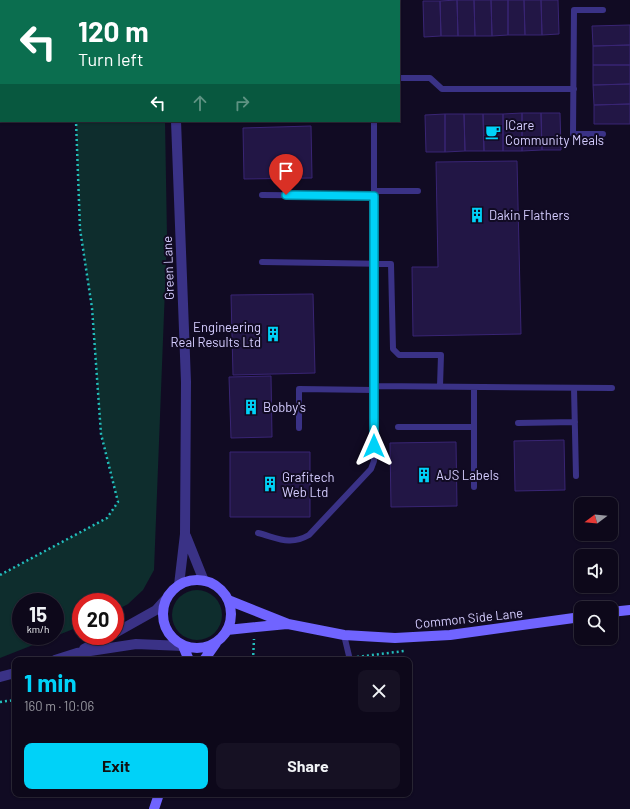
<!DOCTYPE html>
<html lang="en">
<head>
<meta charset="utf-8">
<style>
  body { margin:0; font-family:Barlow,sans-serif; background:#161123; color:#f1f3f6; height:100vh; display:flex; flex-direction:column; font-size:15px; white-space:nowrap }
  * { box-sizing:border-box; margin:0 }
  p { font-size:13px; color:#9a9aa2 }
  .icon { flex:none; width:22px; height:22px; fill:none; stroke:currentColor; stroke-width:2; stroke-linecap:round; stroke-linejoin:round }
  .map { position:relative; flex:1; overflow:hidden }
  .side { position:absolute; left:12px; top:657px; width:400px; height:140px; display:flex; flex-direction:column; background:#0d081a; border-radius:8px; box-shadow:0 1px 3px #0004,0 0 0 1px #2d2939 }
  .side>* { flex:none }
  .guide { position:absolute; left:0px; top:0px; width:400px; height:122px; box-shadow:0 1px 3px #0004,0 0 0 1px #2d2939; background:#0b6e4f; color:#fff; overflow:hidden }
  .needle { width:26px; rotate:254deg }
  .controls { position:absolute; left:574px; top:497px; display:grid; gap:8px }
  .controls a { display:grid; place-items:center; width:44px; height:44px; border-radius:8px; background:#0d081a; box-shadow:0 1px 3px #0004,0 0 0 1px #2d2939; font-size:20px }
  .speed { position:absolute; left:12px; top:593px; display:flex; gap:8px; font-size:20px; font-weight:700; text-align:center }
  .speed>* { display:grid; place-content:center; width:52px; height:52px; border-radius:50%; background:#0d081a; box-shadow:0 1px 3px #0004,0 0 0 1px #2d2939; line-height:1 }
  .speed small { font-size:10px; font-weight:400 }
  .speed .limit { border:6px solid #d22; background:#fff; color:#111 }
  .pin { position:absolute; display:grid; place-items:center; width:34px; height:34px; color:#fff; margin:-41px -17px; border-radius:50% 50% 50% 0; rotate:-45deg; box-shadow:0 0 4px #0007 }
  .pin .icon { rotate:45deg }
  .me { position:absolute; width:44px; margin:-22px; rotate:0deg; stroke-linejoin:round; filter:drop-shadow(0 0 3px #0008) }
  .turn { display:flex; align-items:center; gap:14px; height:84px; padding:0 12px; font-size:18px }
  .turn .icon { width:52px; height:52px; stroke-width:2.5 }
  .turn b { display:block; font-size:28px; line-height:34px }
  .lanes { display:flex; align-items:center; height:38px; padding:0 12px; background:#0003; justify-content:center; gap:20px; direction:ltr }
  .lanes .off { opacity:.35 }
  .round { display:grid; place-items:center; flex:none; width:42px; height:42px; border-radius:8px; background:#161123 }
  .head { display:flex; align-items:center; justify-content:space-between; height:68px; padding:0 12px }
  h1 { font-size:24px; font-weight:700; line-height:30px; color:#00d2f8 }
  .primary-button { display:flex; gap:8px; margin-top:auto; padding:8px 12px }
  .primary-button a { flex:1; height:46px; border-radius:8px; background:#00d2f8; color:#111; font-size:16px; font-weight:700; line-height:46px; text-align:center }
  .primary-button a+a { background:#161123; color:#f1f3f6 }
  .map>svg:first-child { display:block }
  .green { fill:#0e2d2d; fill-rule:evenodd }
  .building { fill:#221645; stroke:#392574 }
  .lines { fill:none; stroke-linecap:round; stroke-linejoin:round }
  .path { stroke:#23bebc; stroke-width:2.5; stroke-dasharray:2 3; stroke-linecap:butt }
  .service { stroke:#3a3286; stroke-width:6 }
  .tertiary { stroke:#3a3286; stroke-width:10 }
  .secondary { stroke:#7064ff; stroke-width:10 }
  .route-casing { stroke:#0088a1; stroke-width:10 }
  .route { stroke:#00d2f8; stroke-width:7 }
  .labels { text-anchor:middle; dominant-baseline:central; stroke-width:4; stroke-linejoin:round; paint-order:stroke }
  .poi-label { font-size:13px; fill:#d5cdff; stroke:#110b23; text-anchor:start }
  .street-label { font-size:13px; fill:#d5cdff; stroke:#110b23 }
</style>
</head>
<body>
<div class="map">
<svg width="630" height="809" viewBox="0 0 630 809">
  <rect width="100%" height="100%" fill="#110b23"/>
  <path class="green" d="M76 121H165L167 237 154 570 143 590 128 604 115 611V602H81V626L0 658V575L107 518 118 502 101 434 92 308 80 229ZM21 602H55V636H21Z
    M172 615a25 25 0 1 1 50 0a25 25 0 1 1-50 0Z"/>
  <path class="building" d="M457 0 458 36H441L440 1Z
    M457 0H474L475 36H458Z
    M474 0H491L492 36H475Z
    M491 0H508V35L492 36Z
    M508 0H524L525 35H508Z
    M524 0H541L542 35H525Z
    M541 0H558L559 34 542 35Z
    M423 1H440L441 36 424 37Z
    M630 25V45L593 46 592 26Z
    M630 45V65H593V46Z
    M593 65H630V84L593 85Z
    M630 84V104L594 105 593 85Z
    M630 104V124H594V105Z
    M522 113V151H503V114Z
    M522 113H541L542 150 522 151Z
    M541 113H560L561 150H542Z
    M445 114V152H426L425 115Z
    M445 114H464L465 151 445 152Z
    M464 114H483L484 151H465Z
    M483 114H503V151H484Z
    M311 126 312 178 244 179 243 128Z
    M517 161 521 334 413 336 412 267H438L436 162Z
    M313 294 315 373 233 375 231 295Z
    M271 376 272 437 231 438 229 377Z
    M564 440 565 490 515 491 514 441Z
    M456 442 457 506 391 507 390 443Z
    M230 452H310V517H230Z"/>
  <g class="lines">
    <path class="path" d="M71 0V1
      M0 575 107 518 118 502 101 434 92 308 80 229 76 121
      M357 657 404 651
      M253 660 254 639
      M331 660 341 659
      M0 702 15 700"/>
    <path class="service" d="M302 0V1
      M373 0V1
      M603 10H574L573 134H603
      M399 78H430L442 89H574
      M374 191H418
      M262 195 374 196
      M262 262 391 264 393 349 399 355H441L440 386
      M374 386 612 388
      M474 387V487
      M574 388 576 476
      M518 423 575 422
      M398 427H474
      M299 428V389L374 390
      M258 533C278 538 290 546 309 535L371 469 374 461V121
      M344 635 350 660"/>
    <path class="tertiary" d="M173 0V1
      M176 121 186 382 185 534 179 585
      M186 536 204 581
      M115 633 156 610 165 600
      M84 649 109 636
      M55 660 77 653 136 644 183 646
      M0 677 15 673"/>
    <path class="secondary" d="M163 614a34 34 0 1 1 68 0a34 34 0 1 1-68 0Z
      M228 600 288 624 344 635 395 638 450 635 581 617
      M611 612 630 610
      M227 630 287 624
      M183 646 189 660
      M204 660 216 643
      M154 809 159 794"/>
  </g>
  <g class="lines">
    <defs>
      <path id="route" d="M286 195 374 196V446"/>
    </defs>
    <use href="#route" class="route-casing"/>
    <use href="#route" class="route"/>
  </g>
  <defs>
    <symbol id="cafe-bare" viewBox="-9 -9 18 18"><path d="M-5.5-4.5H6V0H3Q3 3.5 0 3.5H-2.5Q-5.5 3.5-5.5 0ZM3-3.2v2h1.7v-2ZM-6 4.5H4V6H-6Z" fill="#00d2f8" stroke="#110b23" stroke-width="2.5" paint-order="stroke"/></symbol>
    <symbol id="building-bare" viewBox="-9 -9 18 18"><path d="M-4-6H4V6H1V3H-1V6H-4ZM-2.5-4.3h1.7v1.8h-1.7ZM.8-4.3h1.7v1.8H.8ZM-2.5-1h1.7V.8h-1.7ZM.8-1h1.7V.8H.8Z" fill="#00d2f8" stroke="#110b23" stroke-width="2.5" paint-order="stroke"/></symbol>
  </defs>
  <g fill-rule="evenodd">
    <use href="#cafe-bare" x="482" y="121" width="22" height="22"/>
    <use href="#building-bare" x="466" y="204" width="22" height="22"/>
    <use href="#building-bare" x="262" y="323" width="22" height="22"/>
    <use href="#building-bare" x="240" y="396" width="22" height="22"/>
    <use href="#building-bare" x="413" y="464" width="22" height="22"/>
    <use href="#building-bare" x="259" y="473" width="22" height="22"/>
  </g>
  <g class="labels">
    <g class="poi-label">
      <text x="505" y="125">ICare<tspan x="505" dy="15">Community Meals</tspan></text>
      <text x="489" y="215">Dakin Flathers</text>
      <text x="261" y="327" text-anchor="end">Engineering<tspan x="261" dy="15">Real Results Ltd</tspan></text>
      <text x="263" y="407">Bobby's</text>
      <text x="436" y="475">AJS Labels</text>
      <text x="282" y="477">Grafitech<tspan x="282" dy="15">Web Ltd</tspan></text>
    </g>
    <g class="street-label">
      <text transform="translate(168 268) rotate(-92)">Green Lane</text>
      <text transform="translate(469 618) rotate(-6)">Common Side Lane</text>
    </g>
  </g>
</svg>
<div class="controls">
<a><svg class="needle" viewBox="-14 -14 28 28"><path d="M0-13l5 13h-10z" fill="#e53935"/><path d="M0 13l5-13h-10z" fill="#9a9aa2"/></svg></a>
<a><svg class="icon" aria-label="sound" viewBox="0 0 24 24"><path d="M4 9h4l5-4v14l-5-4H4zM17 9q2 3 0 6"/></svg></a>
<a><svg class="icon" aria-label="search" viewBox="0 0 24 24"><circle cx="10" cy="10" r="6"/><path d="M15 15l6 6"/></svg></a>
</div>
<div class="speed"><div>15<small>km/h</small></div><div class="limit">20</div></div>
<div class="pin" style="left:286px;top:195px;background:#d93025"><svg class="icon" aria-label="arrive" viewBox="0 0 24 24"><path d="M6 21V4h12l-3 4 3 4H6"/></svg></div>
<svg class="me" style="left:374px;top:446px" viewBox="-20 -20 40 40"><path d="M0-17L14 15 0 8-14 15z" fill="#00d2f8" stroke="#fff" stroke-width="4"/></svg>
<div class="guide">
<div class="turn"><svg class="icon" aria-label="left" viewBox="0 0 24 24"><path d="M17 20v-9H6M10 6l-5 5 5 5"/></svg><div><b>120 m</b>Turn left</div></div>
<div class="lanes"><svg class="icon" aria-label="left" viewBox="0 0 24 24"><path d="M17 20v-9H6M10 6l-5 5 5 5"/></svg><svg class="icon off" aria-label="ahead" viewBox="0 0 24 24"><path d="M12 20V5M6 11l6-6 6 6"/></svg><svg class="icon off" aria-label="right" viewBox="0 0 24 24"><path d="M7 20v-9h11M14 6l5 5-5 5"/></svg></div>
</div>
<section class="side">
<div class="head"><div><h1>1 min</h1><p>160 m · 10:06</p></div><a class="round"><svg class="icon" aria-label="close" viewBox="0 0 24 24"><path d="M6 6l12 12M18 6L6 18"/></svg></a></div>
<div class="primary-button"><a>Exit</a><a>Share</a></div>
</section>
</div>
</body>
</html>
